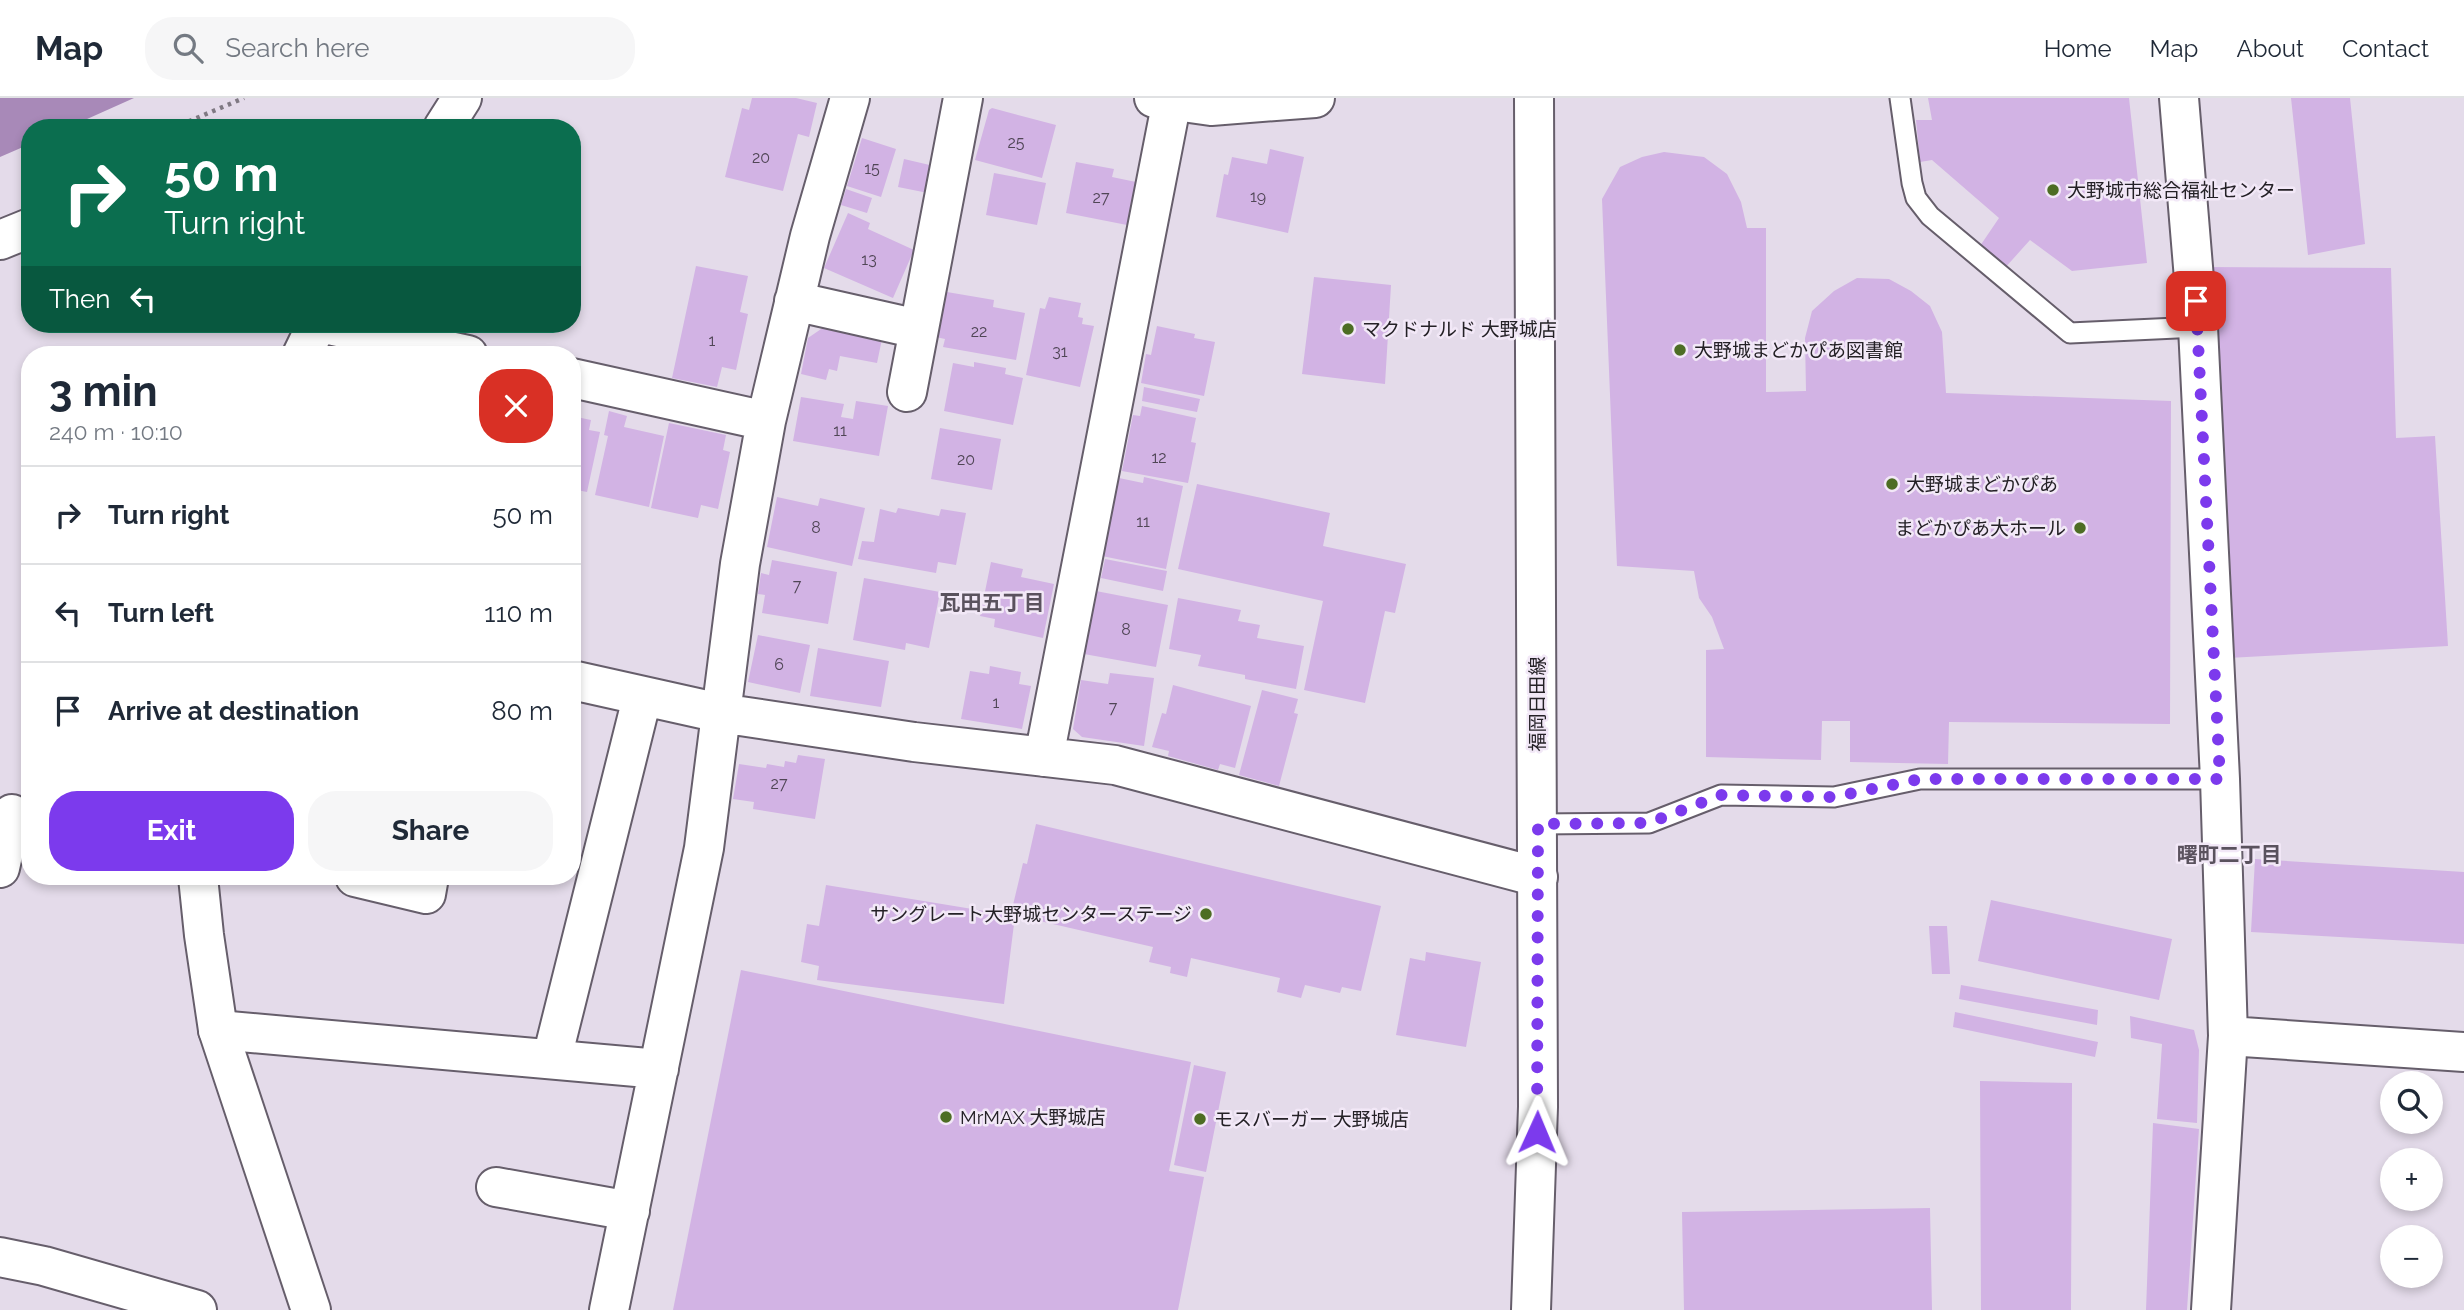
<!DOCTYPE html>
<html lang="en">
<head>
<meta charset="utf-8">
<style>
  body { margin:0; font-family:Raleway,"Noto Sans JP",sans-serif; background:#f6f6f7; color:#1f2937; height:100vh; display:flex; flex-direction:column; font-size:26px; white-space:nowrap }
  * { box-sizing:border-box; margin:0 }
  p { font-size:23px; color:#747a83 }
  .icon { flex:none; width:38px; height:38px; fill:none; stroke:currentColor; stroke-width:2; stroke-linecap:round; stroke-linejoin:round }
  .map { position:relative; flex:1; overflow:hidden }
  .panel { position:absolute; left:21px; top:248px; width:560px; height:539px; display:flex; flex-direction:column; background:#fff; border-radius:28px; box-shadow:0 4px 10px #0003 }
  .panel>* { flex:none }
  .guide { position:absolute; left:21px; top:21px; width:560px; height:214px; border-radius:28px; box-shadow:0 4px 10px #0003; background:#0b6e4f; color:#fff; overflow:hidden }
  .controls { position:absolute; left:2380px; top:973px; display:grid; gap:14px }
  .controls a { display:grid; place-items:center; width:63px; height:63px; border-radius:50%; background:#fff; box-shadow:0 4px 10px #0003; font-size:35px }
  .pin { position:absolute; display:grid; place-items:center; width:60px; height:60px; color:#fff; margin:-30px; border-radius:14px; box-shadow:0 4px 10px #0006 }
  .me { position:absolute; width:77px; margin:-38px; rotate:1deg; stroke-linejoin:round; filter:drop-shadow(0 0 5px #0008) }
  .turn { display:flex; align-items:center; gap:24px; height:147px; padding:0 28px; font-size:32px }
  .turn .icon { width:91px; height:91px; stroke-width:2.5 }
  .turn b { display:block; font-size:49px; line-height:60px }
  .then { display:flex; align-items:center; height:66px; padding:0 28px; background:#0003; gap:14px; font-size:26px }
  .round { display:grid; place-items:center; flex:none; width:74px; height:74px; border-radius:28px; background:#f6f6f7 }
  .headline { display:flex; align-items:center; justify-content:space-between; height:119px; padding:0 28px }
  h1 { font-size:42px; font-weight:700; line-height:52px }
  .action { display:flex; gap:14px; margin-top:auto; padding:14px 28px }
  .action a { flex:1; height:80px; border-radius:28px; background:#7c3aed; color:#fff; font-size:28px; font-weight:700; line-height:80px; text-align:center }
  .action a+a { background:#f6f6f7; color:#1f2937 }
  ul { padding:0; list-style:none }
  li { display:flex; align-items:center; gap:21px; height:98px; padding:0 28px; border-top:2px solid #e0e1e3 }
  li div { flex:1 }
  li b { display:block; font-size:26px }
  li em { font-style:normal }
  header { display:flex; align-items:center; gap:42px; box-sizing:border-box; height:98px; padding:0 35px; background:#fff; border-bottom:2px solid #e0e1e3 }
  header strong { font-size:33px }
  nav { display:flex; gap:38px; margin-inline-start:auto; font-size:24px }
  .search { width:490px; height:63px; background:#f6f6f7; display:flex; align-items:center; gap:18px; box-sizing:border-box; padding:0 24px; border-radius:28px; color:#747a83; font-size:26px }
  .map>svg:first-child { display:block }
  .water { fill:#a889b8 }
  .building { fill:#d2b3e4 }
  .lines { fill:none; stroke-linecap:round; stroke-linejoin:round }
  .service-casing { stroke:#665e6b; stroke-width:23 }
  .minor-casing { stroke:#665e6b; stroke-width:42 }
  .tertiary-casing { stroke:#665e6b; stroke-width:42 }
  .secondary-casing { stroke:#665e6b; stroke-width:42 }
  .path { stroke:#7f7983; stroke-width:4.5; stroke-dasharray:3.5 5; stroke-linecap:butt }
  .service { stroke:#fff; stroke-width:19 }
  .minor { stroke:#fff; stroke-width:38 }
  .tertiary { stroke:#fff; stroke-width:38 }
  .secondary { stroke:#fff; stroke-width:38 }
  .route { stroke:#7c3aed; stroke-width:12; stroke-dasharray:0 21.6 }
  .poi-dot { fill:#4d6d24; stroke:#f2e8f7; stroke-width:2.5 }
  .labels { text-anchor:middle; dominant-baseline:central; stroke-width:5; stroke-linejoin:round; paint-order:stroke }
  .number-label { font-size:16px; fill:#504656 }
  .poi-label { font-size:19px; fill:#242126; stroke:#f2e8f7; text-anchor:start }
  .street-label { font-size:19px; fill:#242126; stroke:#f2e8f7 }
  .neighbourhood-label { font-size:21px; font-weight:bold; fill:#5a525e; stroke:#f2e8f7 }
</style>
</head>
<body>
<header>
<strong>Map</strong>
<div class="search"><svg class="icon" aria-label="search" viewBox="0 0 24 24"><circle cx="10" cy="10" r="6"/><path d="M15 15l6 6"/></svg>Search here</div>
<nav><a>Home</a><a>Map</a><a>About</a><a>Contact</a></nav>
</header>
<div class="map">
<svg width="2464" height="1212" viewBox="0 0 2464 1212">
  <rect width="100%" height="100%" fill="#e4dbea"/>
  <path class="water" d="M0 0H134L67 30H30V46L0 59Z"/>
  <path class="building" d="M752 0H796L817 5 809 39 798 36 783 93 725 79 742 10 749 12Z
    M1928 0H2129L2147 165 2072 173 2030 142 2004 171 1980 148 1999 120 1932 62 1920 64 1916 22H1932Z
    M2291 0H2350L2365 146 2308 157Z
    M992 10 1056 27 1042 80 975 62 989 12Z
    M862 40 896 51 881 99 847 88Z
    M1270 51 1304 59 1288 135 1216 119 1224 76 1228 77 1232 59 1267 66Z
    M1664 54 1704 59 1727 76 1741 104 1747 130H1766V294L1806 293 1805 240 1812 213 1834 193 1857 180 1889 181 1911 193 1930 208 1942 234 1946 295 2171 303 2170 626 1949 624 1948 666 1850 664V623H1822L1821 662 1706 659V552L1724 551 1712 519 1699 500 1694 473 1617 468 1602 101 1620 69 1642 59Z
    M904 61 934 68 928 95 898 89Z
    M1076 64 1114 71 1112 79 1136 84 1127 127 1066 115Z
    M994 75 1046 85 1037 127 986 117Z
    M846 91 872 100 867 115 841 107Z
    M848 115 870 125 868 131 914 152 893 200 824 170Z
    M696 168 748 178 740 214 748 216 736 272 722 269 717 289 672 280Z
    M2203 169 2391 170 2396 340 2435 338 2448 548 2228 560Z
    M1314 179 1391 187 1385 286 1302 276Z
    M941 193 994 202 993 209 1025 215 1016 262 943 249 945 241 936 239Z
    M1049 199 1081 205 1078 219 1083 220 1082 226 1094 228 1080 289 1026 277 1040 210 1045 211Z
    M1157 228 1195 236 1194 240 1215 244 1204 298 1141 285 1146 256 1151 257Z
    M824 229 882 241 877 265 840 258 837 273 829 271 826 282 801 276 808 240Z
    M974 264 1006 270 1005 276 1023 280 1013 327 944 313 953 265 974 269Z
    M1144 289 1200 301 1197 314 1142 303Z
    M801 299 844 306 841 319 853 321 856 303 888 308 879 358 793 343Z
    M1142 308 1196 320 1191 344 1196 345 1188 385 1122 373 1133 317 1140 318Z
    M609 313 627 318 624 329 664 338 649 409 595 397 608 338 604 337Z
    M572 318 591 322 589 332 600 334 587 394 572 391Z
    M669 325 726 337 723 352 730 354 718 411 701 407 698 420 651 410Z
    M940 330 1001 341 992 392 931 381Z
    M1144 379 1183 388 1166 471 1102 458 1119 380 1143 385Z
    M1197 386 1330 415 1323 448 1406 466 1395 515 1385 513 1365 605 1304 592 1323 503 1178 471Z
    M777 399 818 408 820 400 865 410 852 468 767 449Z
    M898 410 939 418 941 411 966 415 956 467 938 464 936 475 858 461 862 443 874 444 880 411 896 415Z
    M1105 461 1167 473 1163 493 1101 480Z
    M772 462 837 474 828 526 762 515 765 497 758 496 761 475 769 477Z
    M991 464 1023 471 1021 479 1054 486 1043 540 994 529 995 521 980 518Z
    M864 480 940 494 929 550 906 545 905 552 853 542Z
    M1096 493 1168 507 1156 569 1084 556Z
    M1178 500 1241 512 1238 523 1260 527 1257 540 1304 548 1296 591 1245 581V577L1198 568 1201 557 1169 551Z
    M758 537 810 547 800 595 748 584Z
    M818 550 889 563 881 609 810 598Z
    M990 568 1021 574 1019 586 1031 588 1022 631 961 621 970 573 989 576Z
    M1110 575 1154 580 1144 648 1082 639 1073 631 1081 582 1108 586Z
    M1173 587 1251 608 1235 670 1220 666 1218 672 1168 658 1169 653 1152 649 1162 615 1166 616Z
    M1262 592 1298 601 1294 615 1298 616 1279 688 1239 677Z
    M798 657 825 661 815 721 753 711 754 704 733 701 739 666 766 670 767 666 784 669 785 663 796 665Z
    M1036 726 1381 808 1361 893 1342 889 1340 895 1305 887 1301 900 1277 894 1280 880 1191 860 1187 879 1170 875 1171 869 1149 864 1153 849 1031 821 1033 812 1013 807 1023 765 1027 766Z
    M2255 761 2464 774V846L2251 834Z
    M826 787 1015 818 1004 906 817 882 819 868 801 864 807 826 819 828Z
    M1991 802 2172 841 2159 902 1978 863Z
    M1929 828H1947L1950 876H1932Z
    M1426 854 1481 864 1466 949 1396 937 1410 860 1425 863Z
    M741 872 1191 964 1169 1073 1204 1079 1178 1212H673Z
    M1961 887 2098 912 2097 927 1959 901Z
    M1955 914 2098 944 2095 959 1953 929Z
    M2130 918 2194 932 2199 952 2197 1025 2157 1021 2162 946 2131 940Z
    M1194 967 1226 974 1206 1074 1174 1067Z
    M1980 983 2072 985 2071 1212H1981Z
    M2153 1025 2199 1031 2187 1212H2146Z
    M1930 1110 1932 1212H1684L1682 1114Z"/>
  <g class="lines">
    <defs>
      <path id="service" d="M1900 0 1912 85 1916 100 1930 118 2070 235 2198 229
        M1538 726 1649 725 1721 697 1834 699 1920 681H2220"/>
      <path id="minor" d="M2179 0 2198 229 2220 681 2228 938 2211 1212
        M443 30 462 0
        M0 142 30 130
        M794 203 918 231
        M324 226 468 257
        M302 257 317 226
        M572 280 766 323
        M907 294 963 0
        M572 582 720 615 914 644 1115 667 1538 779
        M1044 659 1172 2
        M0 770 12 716
        M355 779 426 796 429 779
        M218 932 659 971
        M2228 938 2464 954
        M552 960 642 600
        M496 1089 630 1113
        M0 1159 44 1168 197 1212
        M609 1212 704 750 740 466 766 323 810 138 850 0"/>
      <path id="tertiary" d="M1154 0 1211 8 1315 0
        M198 779 204 837 218 932 311 1212"/>
      <path id="secondary" d="M1531 1212 1538 1009 1534 0"/>
    </defs>
    <use href="#service" class="service-casing"/>
    <use href="#minor" class="minor-casing"/>
    <use href="#tertiary" class="tertiary-casing"/>
    <use href="#secondary" class="secondary-casing"/>
    <path class="path" d="M173 30 244 0"/>
    <use href="#service" class="service"/>
    <use href="#minor" class="minor"/>
    <use href="#tertiary" class="tertiary"/>
    <use href="#secondary" class="secondary"/>
  </g>
  <g class="lines">
    <path class="route" d="M1537 1034 1538 726 1649 725 1721 697 1834 699 1920 681H2220L2196 203"/>
  </g>
  <g class="poi-dot">
    <circle cx="2053" cy="92" r="7"/>
    <circle cx="1348" cy="231" r="7"/>
    <circle cx="1680" cy="252" r="7"/>
    <circle cx="1892" cy="386" r="7"/>
    <circle cx="2080" cy="430" r="7"/>
    <circle cx="1206" cy="816" r="7"/>
    <circle cx="946" cy="1019" r="7"/>
    <circle cx="1200" cy="1021" r="7"/>
  </g>
  <g class="labels">
    <g class="number-label">
      <text x="1016" y="44">25</text>
      <text x="761" y="59">20</text>
      <text x="872" y="70">15</text>
      <text x="1258" y="98">19</text>
      <text x="1101" y="99">27</text>
      <text x="869" y="161">13</text>
      <text x="979" y="233">22</text>
      <text x="712" y="242">1</text>
      <text x="1060" y="253">31</text>
      <text x="840" y="332">11</text>
      <text x="1159" y="359">12</text>
      <text x="966" y="361">20</text>
      <text x="1143" y="423">11</text>
      <text x="816" y="429">8</text>
      <text x="797" y="487">7</text>
      <text x="1126" y="531">8</text>
      <text x="779" y="566">6</text>
      <text x="996" y="604">1</text>
      <text x="1113" y="609">7</text>
      <text x="779" y="685">27</text>
    </g>
    <g class="poi-label">
      <text x="2067" y="92">大野城市総合福祉センター</text>
      <text x="1362" y="231">マクドナルド 大野城店</text>
      <text x="1694" y="252">大野城まどかぴあ図書館</text>
      <text x="1906" y="386">大野城まどかぴあ</text>
      <text x="2066" y="430" text-anchor="end">まどかぴあ大ホール</text>
      <text x="1192" y="816" text-anchor="end">サングレート大野城センターステージ</text>
      <text x="960" y="1019">MrMAX 大野城店</text>
      <text x="1214" y="1021">モスバーガー 大野城店</text>
    </g>
    <g class="street-label">
      <text transform="translate(1537 606) rotate(-90)">福岡日田線</text>
    </g>
    <g class="neighbourhood-label">
      <text x="992" y="504">瓦田五丁目</text>
      <text x="2229" y="756">曙町二丁目</text>
    </g>
  </g>
</svg>
<div class="controls">
<a><svg class="icon" aria-label="search" viewBox="0 0 24 24"><circle cx="10" cy="10" r="6"/><path d="M15 15l6 6"/></svg></a>
<a>+</a>
<a>−</a>
</div>
<div class="pin" style="left:2196px;top:203px;background:#d93025"><svg class="icon" aria-label="arrive" viewBox="0 0 24 24"><path d="M6 21V4h12l-3 4 3 4H6"/></svg></div>
<svg class="me" style="left:1537px;top:1034px" viewBox="-20 -20 40 40"><path d="M0-17L14 15 0 8-14 15z" fill="#7c3aed" stroke="#fff" stroke-width="4"/></svg>
<div class="guide">
<div class="turn"><svg class="icon" aria-label="right" viewBox="0 0 24 24"><path d="M7 20v-9h11M14 6l5 5-5 5"/></svg><div><b>50 m</b>Turn right</div></div>
<div class="then">Then<svg class="icon" aria-label="left" viewBox="0 0 24 24"><path d="M17 20v-9H6M10 6l-5 5 5 5"/></svg></div>
</div>
<section class="panel">
<div class="headline"><div><h1>3 min</h1><p>240 m · 10:10</p></div><a class="round" style="background:#d93025;color:#fff"><svg class="icon" aria-label="close" viewBox="0 0 24 24"><path d="M6 6l12 12M18 6L6 18"/></svg></a></div>
<ul>
<li><svg class="icon" aria-label="right" viewBox="0 0 24 24"><path d="M7 20v-9h11M14 6l5 5-5 5"/></svg><div><b>Turn right</b></div><em>50 m</em></li>
<li><svg class="icon" aria-label="left" viewBox="0 0 24 24"><path d="M17 20v-9H6M10 6l-5 5 5 5"/></svg><div><b>Turn left</b></div><em>110 m</em></li>
<li><svg class="icon" aria-label="arrive" viewBox="0 0 24 24"><path d="M6 21V4h12l-3 4 3 4H6"/></svg><div><b>Arrive at destination</b></div><em>80 m</em></li>
</ul>
<div class="action"><a>Exit</a><a>Share</a></div>
</section>
</div>
</body>
</html>
